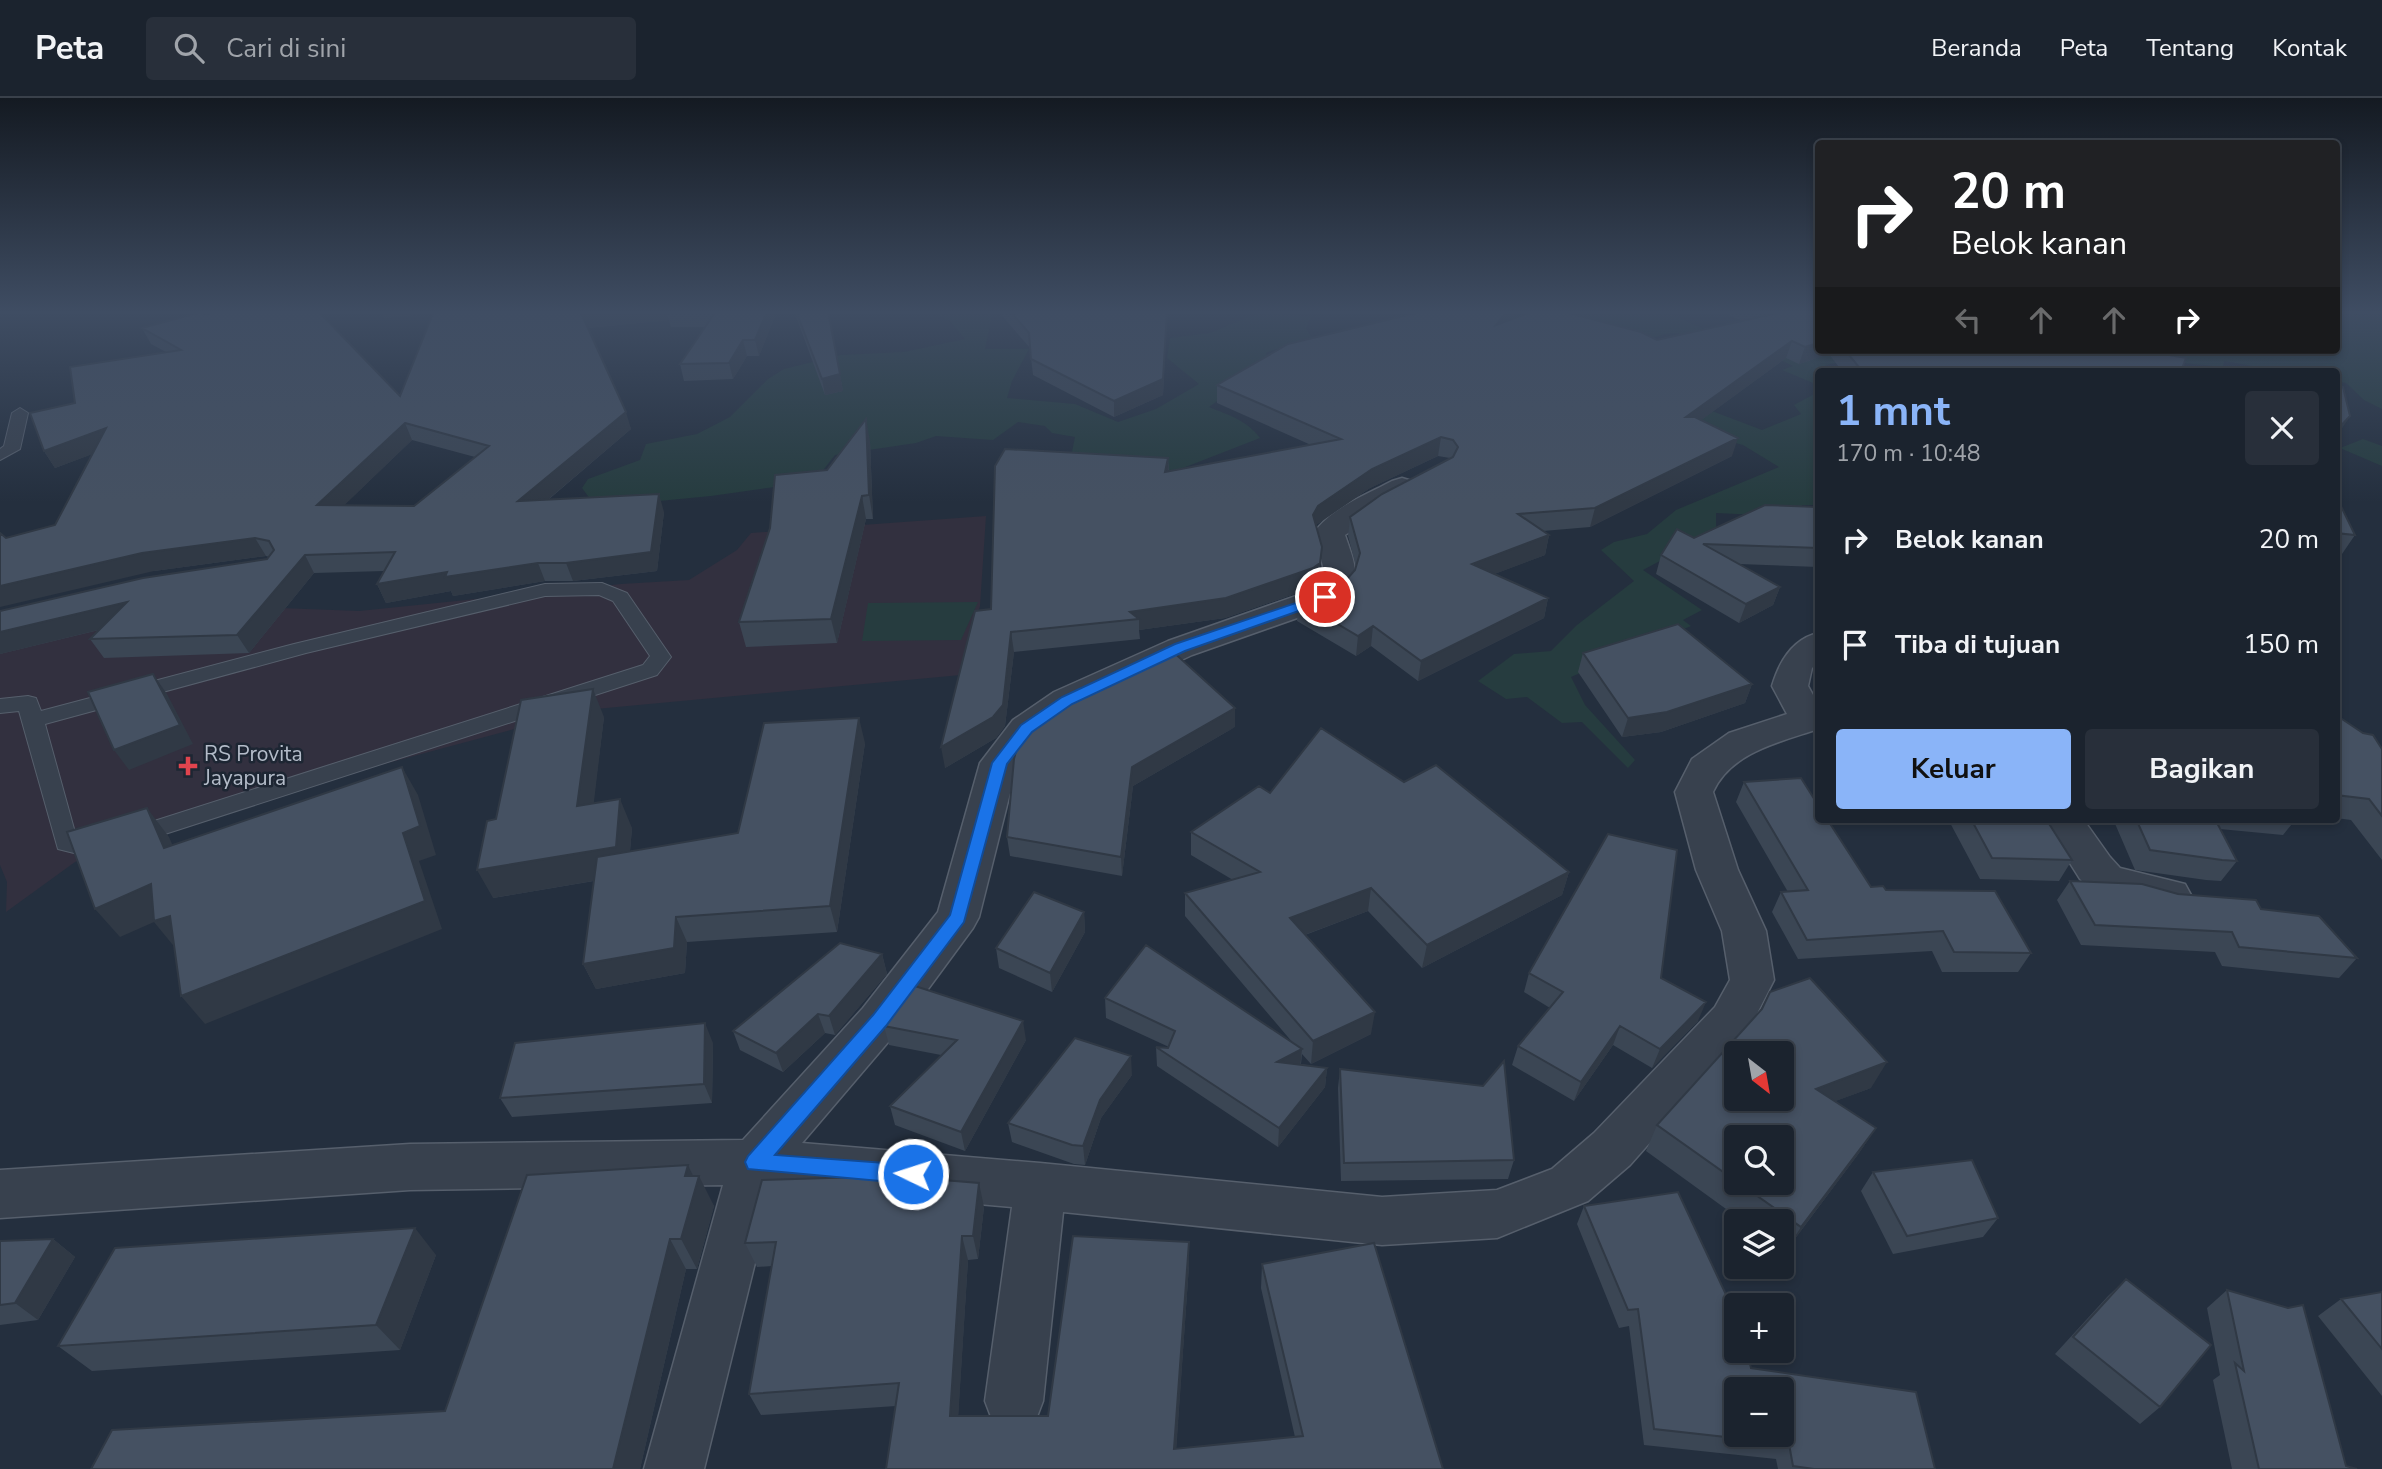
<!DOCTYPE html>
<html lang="id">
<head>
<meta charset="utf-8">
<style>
  body { margin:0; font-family:"Nunito Sans",sans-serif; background:#282f3a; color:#f1f3f6; height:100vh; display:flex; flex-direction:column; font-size:26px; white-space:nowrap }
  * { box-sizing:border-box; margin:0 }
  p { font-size:23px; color:#a0a4aa }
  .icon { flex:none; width:38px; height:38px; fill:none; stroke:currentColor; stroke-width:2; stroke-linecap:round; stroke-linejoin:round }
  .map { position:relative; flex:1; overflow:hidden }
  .details { position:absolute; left:1815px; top:270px; width:525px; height:455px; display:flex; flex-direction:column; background:#1b232e; border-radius:7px; box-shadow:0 4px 10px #0003,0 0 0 2px #39404a }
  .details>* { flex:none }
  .banner { position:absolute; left:1815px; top:42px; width:525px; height:214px; border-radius:7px; box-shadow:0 4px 10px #0003,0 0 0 2px #39404a; background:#202124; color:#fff; overflow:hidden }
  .needle { width:46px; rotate:149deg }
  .controls { position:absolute; left:1724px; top:943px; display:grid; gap:14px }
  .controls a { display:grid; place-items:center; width:70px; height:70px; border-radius:7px; background:#1b232e; box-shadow:0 4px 10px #0003,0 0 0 2px #39404a; font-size:35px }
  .pin { position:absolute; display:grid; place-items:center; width:60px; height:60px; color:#fff; margin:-30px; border:4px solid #fff; border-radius:50%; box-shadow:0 2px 7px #0007 }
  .me { position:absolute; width:77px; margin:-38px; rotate:274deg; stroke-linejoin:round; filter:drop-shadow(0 0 5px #0008) }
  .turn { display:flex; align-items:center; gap:24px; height:147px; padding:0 21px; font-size:32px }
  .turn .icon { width:91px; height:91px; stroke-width:2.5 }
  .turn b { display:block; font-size:49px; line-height:60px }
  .lanes { display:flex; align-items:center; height:66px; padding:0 21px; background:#0003; justify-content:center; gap:35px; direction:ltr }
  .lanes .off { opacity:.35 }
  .round { display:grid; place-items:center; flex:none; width:74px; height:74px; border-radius:7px; background:#282f3a }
  .headline { display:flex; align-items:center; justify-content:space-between; height:119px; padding:0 21px }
  h1 { font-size:42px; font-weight:700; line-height:52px; color:#8ab4f8 }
  .button { display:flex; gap:14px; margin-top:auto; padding:14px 21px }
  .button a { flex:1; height:80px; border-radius:7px; background:#8ab4f8; color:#111; font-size:28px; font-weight:700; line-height:80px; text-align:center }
  .button a+a { background:#282f3a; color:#f1f3f6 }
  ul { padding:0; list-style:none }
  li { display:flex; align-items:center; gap:21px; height:105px; padding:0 21px }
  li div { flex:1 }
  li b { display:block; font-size:26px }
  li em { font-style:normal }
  header { display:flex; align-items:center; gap:42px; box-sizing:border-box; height:98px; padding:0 35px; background:#1b232e; border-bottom:2px solid #39404a }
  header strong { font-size:33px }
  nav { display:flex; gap:38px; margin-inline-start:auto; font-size:24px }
  .search { width:490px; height:63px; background:#282f3a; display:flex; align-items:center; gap:18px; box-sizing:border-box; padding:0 24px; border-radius:7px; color:#a0a4aa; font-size:26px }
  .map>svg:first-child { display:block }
  .medical { fill:#32303f }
  .green { fill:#263c3f }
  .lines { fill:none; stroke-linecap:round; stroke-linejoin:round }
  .service-casing { stroke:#565f6c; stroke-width:2 }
  .minor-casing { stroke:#565f6c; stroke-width:3 }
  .service { fill:#38414e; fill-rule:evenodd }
  .minor { fill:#38414e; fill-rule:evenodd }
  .wall { fill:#3b4654; fill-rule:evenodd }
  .shaded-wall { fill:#303945 }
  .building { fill:#455162; stroke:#303945; stroke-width:2; fill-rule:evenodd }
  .route { fill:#1a73e8; stroke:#114b97; stroke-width:2 }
  .health-dot { fill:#e0444e; stroke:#1d2633; stroke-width:2.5 }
  .labels { text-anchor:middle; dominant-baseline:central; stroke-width:5; stroke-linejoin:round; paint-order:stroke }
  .poi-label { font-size:21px; fill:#b4bcc9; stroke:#1d2633; text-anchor:start }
</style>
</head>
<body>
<header>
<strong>Peta</strong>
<div class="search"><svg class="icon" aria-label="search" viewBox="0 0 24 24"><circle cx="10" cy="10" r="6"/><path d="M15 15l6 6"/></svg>Cari di sini</div>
<nav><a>Beranda</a><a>Peta</a><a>Tentang</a><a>Kontak</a></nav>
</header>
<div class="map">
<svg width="2382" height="1371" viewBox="0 0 2382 1371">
  <rect width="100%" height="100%" fill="#242f3e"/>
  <path class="medical" d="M986 418 980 508 961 577 585 612 168 724 75 764 6 814 7 784 0 767V518L83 493 250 464 228 508 359 513 621 486 689 482 737 452 751 435Z"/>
  <path class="green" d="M932 213H993L985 251H1029L1012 283 1007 300 1075 306 1118 324 1156 311 1199 286 1167 260 1170 240 1210 235 1263 213 1311 219 1306 230 1311 239 1266 255 1268 266 1209 309C1228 317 1247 322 1260 340L1165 377 1072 354 1075 339 1052 335 1045 328 1018 324 993 342 936 338 916 345 835 357 817 380 796 386 711 398 628 406 591 402 582 390 588 381 640 362 646 346 697 336 730 319 768 281 784 271 841 257 904 254 965 241 950 223 930 214Z
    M1581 213H1680L1668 215 1721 239 1701 244 1677 235 1664 236 1641 245 1564 223Z
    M2336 213H2382V311L2364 302 2346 285 2336 283V273H2281L2224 263 2223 269 2056 252H2336Z
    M1741 242 1818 252 1853 262 1825 267 1831 273H1818V287L1782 272 1793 268Z
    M1662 294 1762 332 1801 316 1794 307 1818 294V407H1802L1803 419 1716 415V433L1643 472 1702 512 1683 522 1691 528 1571 579 1585 607 1635 662 1628 670 1582 624 1562 625 1527 599 1506 601 1478 583 1514 556 1551 553 1577 527 1634 483 1601 452 1614 444 1647 436 1676 412 1779 369 1743 347 1694 334Z
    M2363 341 2382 348V368L2340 350Z
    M978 504 961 542 862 543 868 505Z"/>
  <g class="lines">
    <defs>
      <path id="service" d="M20 310 28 315 20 351 0 362V351L4 348 12 315Z
        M602 485 627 495 671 559 657 577 134 746 126 744 122 738 126 732 643 567 650 558 613 503 599 497 545 498 306 555 45 626 76 738C88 741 97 737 108 740L112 746 108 752 86 758 58 751 19 613 0 615V601L28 598 36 600 41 613 294 546 545 486Z"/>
      <path id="minor" d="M1402 380 1412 383 1417 389 1412 395 1345 437C1355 467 1364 482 1337 506L1192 557 1080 610 1039 638 1017 667 979 819 973 830 895 936 802 1045 1040 1065 1382 1099 1497 1092 1552 1071 1594 1035 1715 909 1730 882 1722 833 1696 772 1675 694 1692 661 1729 635 1787 616 1772 588C1779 564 1793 541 1818 535V564L1812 570 1808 588 1818 606V631C1780 644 1731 654 1713 694L1738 772 1766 833 1774 882 1747 935 1630 1067 1588 1103 1497 1140 1382 1147 1063 1114 1043 1303 1035 1324 1014 1332 993 1324 985 1303 1012 1109 774 1088 704 1371H644L723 1087 410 1092 0 1120V1072L410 1046 743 1042 863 910 938 814 980 665 1013 622 1054 594 1168 543 1313 492 1321 486 1323 468 1314 435C1331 410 1366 397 1392 383Z
        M2042 721H2083L2110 759 2120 770 2185 786 2191 797 2185 808 2170 813 2092 793 2080 781Z"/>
    </defs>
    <use href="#service" class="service-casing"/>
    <use href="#minor" class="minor-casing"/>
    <use href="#service" class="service"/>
    <use href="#minor" class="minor"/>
  </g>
  <path class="wall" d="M381 213H777L759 258H747L733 281 684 283 680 266 705 229H671L669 222 588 230 631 331 548 402 664 414 657 473 573 483H545L453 498 451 493 386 505 377 486 384 473 314 475 249 555 104 560 90 541 99 532 0 556V513L267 461 269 459 266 458 154 473 6 440 55 427 92 356 55 370 44 353 75 305 166 254 151 246 142 230 205 216 400 298 433 215 384 220ZM412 342 475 359 414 408 344 407Z
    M794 213H828L843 293 825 297Z
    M998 213H1167L1163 297 1114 319 1033 277 1030 250Z
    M1520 213 1513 221 1657 242 1743 223 1718 213H1818V252H2024L2034 255V252H2141L2181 273H1842L1829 256 1799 266 1786 260 1701 322 1732 358 1590 429 1543 433 1549 437 1545 457 1494 476 1548 500 1544 520 1418 583 1371 548 1356 558 1297 523 1299 503 1340 489 1355 472 1356 469 1348 438 1350 419 1450 360 1438 358 1370 390 1316 427 1319 485 1312 490 1225 520 1139 532 1140 541 1014 554 1005 628 996 640 945 670 991 511 1168 360 1169 373 1311 347 1217 305V287Z
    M1818 323V340L1814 335Z
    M870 343 873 421H866L837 545 746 549 739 524 827 372Z
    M2336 398 2355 437 2342 456 2336 455Z
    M1818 409V469L1739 466 1780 489 1773 507 1739 525 1656 476 1661 457 1694 440Z
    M1583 555 1752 586 1745 605 1661 634 1622 639 1578 574Z
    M2336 617 2382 651V762L2351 722 2336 720Z
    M604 619 593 706 632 730 630 753 738 735 865 645 837 834 687 844 685 875 596 891 583 866 594 783 493 800 496 721Z
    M1235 629 1133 688 1122 778 1010 758 1007 739Z
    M1404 684 1569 774 1562 797 1422 870 1368 813 1305 837 1371 936 1311 966 1302 956 1301 966 1327 970 1325 989 1278 1049 1157 968 1156 949 1168 950 1169 949 1106 920 1105 900 1293 945 1185 818V795L1233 782 1191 757V734L1270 695Z
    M1744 684 1871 789 1886 792 2031 855 2018 874H1942L1932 853 1798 861 1772 814 1781 794H1788L1736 704Z
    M1948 721H2050L2048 724 2072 762 2059 783 1980 781Z
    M2113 721H2296L2283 737 2220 731 2237 763 2221 783 2206 782 2135 772Z
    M2070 783 2178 796 2261 811 2357 860 2339 880 2222 868 2215 854 2081 847 2057 802Z
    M1084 814 1085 834 1052 894 999 870 996 850Z
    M882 856 887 876 835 937 825 935 783 974 740 952 733 933Z
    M1529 875 1661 880 1698 923 1652 970 1613 947 1574 1003 1512 967 1518 948 1550 910 1524 894Z
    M884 928 1026 942 965 1053 895 1027 890 1008 941 957 889 947Z
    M713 945 712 1005 512 1019 500 1000Z
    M1340 971 1514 1062 1508 1081 1341 1083 1338 990Z
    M1132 977 1101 1020 1085 1067 1074 1066 1012 1044 1008 1025Z
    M1871 990 1835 1003 1876 1030 1859 1055 1785 1154 1782 1151V1124H1744L1646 1053 1657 1027ZM1736 1040 1782 1085H1736Z
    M688 1067 693 1078 714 1108 697 1171H686L640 1371H91L445 1313Z
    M1873 1074 1998 1120 1983 1139 1893 1156 1861 1093Z
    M1584 1108 1751 1270 1935 1371H1778L1776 1361 1644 1347 1629 1228 1619 1230 1577 1126Z
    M984 1109 978 1161 968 1162 958 1318H1048L1189 1167 1176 1351 1295 1339 1261 1190 1262 1166 1443 1371H886L896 1308 761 1317 749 1296 772 1168 757 1169 745 1145Z
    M53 1141 75 1159 38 1222 0 1227V1143Z
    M436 1157 400 1252 92 1273 58 1248Z
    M2126 1181 2160 1309 2140 1326 2055 1256 2108 1198Z
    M2227 1192 2346 1368 2357 1371H2232L2213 1282 2220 1277 2207 1210Z
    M2382 1194V1298L2318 1218 2341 1201Z"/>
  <path class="shaded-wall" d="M381 213H445L446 214 384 220Z
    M602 213H669L666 214 669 222 586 230 581 215Z
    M767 213H777L759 258 755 242Z
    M828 213 843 293 825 297 822 281Z
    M1167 213 1163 297 1114 319V303Z
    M1508 213H1520L1493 244 1496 227Z
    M743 242 747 258 733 281 729 265Z
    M1792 243 1786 260 1681 337 1686 319Z
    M1818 245V252H1830L1829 256 1799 266 1805 249Z
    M626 314 631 331 525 421 518 403Z
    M2350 318 2339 335 2336 338V333Z
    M866 321 870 343 873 421 869 397Z
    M405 325 412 342 326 425 317 407Z
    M106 330 117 347 55 370 44 353Z
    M1441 339 1438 358 1370 390 1316 427 1311 436 1313 417 1318 408 1372 371Z
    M1738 340 1732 358 1590 429 1595 410Z
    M1168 360 1169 379 1165 374Z
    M659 396 664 414 657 473 573 483 566 465Z
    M862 398 866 421 837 545 831 521Z
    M1549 437 1545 457 1468 486 1472 466Z
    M255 440 266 458 154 473 0 509V488L142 455Z
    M1322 449 1319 485 1312 490 1225 520 1139 532V521L1130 514Z
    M305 457 314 475 249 555 237 537Z
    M538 465 545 483 453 498 451 493 386 505 377 486 447 474Z
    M1780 489 1773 507 1739 525 1746 506Z
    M1548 500 1544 520 1418 583 1421 563Z
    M127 504 139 522 0 556V534Z
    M1373 528 1371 548 1356 558 1358 538Z
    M1011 534 1014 554 1005 628 996 640 945 670 941 649Z
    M153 576 167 596 193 646 129 672 114 652Z
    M1752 586 1745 605 1661 634 1622 639 1628 620Z
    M593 591 604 619 590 737 577 708Z
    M1235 610V629L1133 688 1122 778 1121 759 1132 669Z
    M859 620 865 645 837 834 830 808Z
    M402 669 418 697 436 757 419 763 442 831 205 926 181 898 403 735Z
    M620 701 632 730 628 777 493 800 477 772Z
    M147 710 169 739 186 778 164 750Z
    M1569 774 1562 797 1422 870 1427 847Z
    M151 786 170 818 177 852 154 824 120 839 95 811Z
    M1371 790 1368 813 1288 843 1290 820Z
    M1084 814 1085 834 1052 894 1050 875Z
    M676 819 687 844 685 875 596 891 583 866Z
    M882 856 887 876 835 937 829 918Z
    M1706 904 1698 923 1652 970 1660 951Z
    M1375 914 1371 936 1311 966 1313 943Z
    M818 916 825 935 783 974 776 955Z
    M1023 923 1026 942 965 1053 961 1034Z
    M705 925 713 945 712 1005 704 986Z
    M1620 928 1613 947 1574 1003 1581 984Z
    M1302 951 1300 971 1277 964Z
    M1131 958 1132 977 1101 1020 1085 1067 1083 1048 1100 1002Z
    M1887 964 1871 990 1801 1016 1816 991Z
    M1327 970 1325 989 1278 1049 1279 1030Z
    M1876 1030 1859 1055 1785 1154 1801 1129Z
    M688 1067 697 1086 699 1078 714 1108 697 1171 681 1141 685 1078Z
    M979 1085 984 1109 978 1161 973 1138Z
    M415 1130 436 1157 400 1252 376 1227Z
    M962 1138 968 1162 957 1339 950 1318Z
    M53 1141 75 1159 38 1222 15 1205Z
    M670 1141 686 1171 640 1371H613Z
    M1189 1144V1167L1175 1371 1174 1351Z"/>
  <path class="building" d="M229 213H318L400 298 434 213H602L581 215 626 314 518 403 659 396 651 454 566 465H538L445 479 447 474 377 486 395 454 305 457 237 537 90 541 127 504 0 534V513L143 480 267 461 274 452 269 443 255 440 142 455 0 488V435L6 440 55 427 106 330 44 353 30 315 75 305 70 269 181 252 142 230 201 214 205 216ZM405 325 489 348 414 408 317 407Z
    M796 213H828L840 276 822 281Z
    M1010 213H1167L1163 281 1114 303 1031 261 1029 235Z
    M1424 213H1508L1496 227 1534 213H1561L1641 234 1657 242 1773 216 1764 213H1818V245L1805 249 1792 243 1686 319H1695L1738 340 1595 410 1518 416 1549 437 1472 466 1548 500 1421 563 1373 528 1358 538 1299 503 1340 489 1355 472 1360 455 1350 419 1382 396 1453 359 1458 349 1453 342 1441 339 1372 371 1318 408 1313 417 1322 449 1320 465 1313 470 1226 500 1130 514 1139 521 1011 534 1003 607 993 619 941 649 975 513 991 511 995 368 1005 351 1168 360 1165 374 1341 341 1217 287 1288 246Z
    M666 214V213H767L755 242H743L729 265 680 266 716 213Z
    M1845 252H2024L2039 257 2040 252H2141L2186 260 2181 273H1862Z
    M2336 287 2343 289 2350 318 2336 333Z
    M866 321 869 397 862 398 831 521 739 524 770 430 775 377 827 372Z
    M2336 398 2355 437 2336 435Z
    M1765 407 1818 409V450L1703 446 1780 489 1746 506 1661 457 1677 431 1694 440Z
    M1678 526 1752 586 1667 614 1628 620 1583 555Z
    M1170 551 1235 610 1132 669 1121 759 1007 739 1014 661 1017 649 1035 625 1081 592Z
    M153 576 180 627 114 652 88 594Z
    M593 591 577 708 620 701 616 749 477 772 487 723 496 721 521 602Z
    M2336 617 2363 635 2373 637 2382 651V718L2369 701 2336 697Z
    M859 620 830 808 676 819 674 850 583 866 597 759 738 735 764 625Z
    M1321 630 1404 684 1436 667 1569 774 1427 847 1371 790 1290 820 1375 914 1313 943 1185 795 1260 774 1191 734 1259 688 1270 695Z
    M402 669 420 728 403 735 425 803 181 898 170 818 154 823 151 786 95 811 67 734 147 710 164 750Z
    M1801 680 1818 707V721H1827L1871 789 1883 788 1886 792 1995 793 2031 855 1954 854 1943 833 1807 842 1781 794 1808 792 1744 684Z
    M1971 721H2046L2072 762 1992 760Z
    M2136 721H2215L2237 763 2222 762 2150 752Z
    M1608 736 1677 752 1661 880 1706 904 1660 951 1620 928 1581 984 1518 948 1563 894 1529 875Z
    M2070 783 2142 786 2178 796 2256 802 2261 811 2319 818 2357 860 2239 849 2232 834 2095 827Z
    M1034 794 1084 814 1050 875 996 850Z
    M840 845 882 856 829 918 818 916 776 955 733 933Z
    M1146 847 1302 951 1277 964 1327 970 1279 1030 1156 949 1168 950 1175 933 1105 900Z
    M1810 880 1887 964 1816 991 1876 1030 1801 1129 1739 1085H1782V1040H1736V1083L1657 1027 1762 911 1770 894ZM1736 956H1782V1001H1736Z
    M915 888 1023 923 961 1034 890 1008 957 942 884 928Z
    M705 925 704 986 500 1000 515 945Z
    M1075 940 1131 958 1100 1002 1083 1048 1072 1047 1008 1025Z
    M1504 963 1514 1062 1344 1065 1340 971 1483 988Z
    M1972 1062 1998 1120 1907 1138 1873 1074Z
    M688 1067 685 1078H699L681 1141H670L613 1371H91L112 1332 445 1313 527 1077Z
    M894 1078 979 1085 973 1138H962L950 1318H1048L1073 1138 1189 1144 1174 1351 1303 1338 1262 1166 1374 1145 1443 1371H886L899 1285 749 1296 776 1144 745 1145 762 1082Z
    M1678 1094 1736 1218V1253H1747L1751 1270 1916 1294 1935 1371H1814L1793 1368 1789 1346 1654 1331 1638 1211 1628 1212 1584 1108ZM1736 1292H1782V1337H1736Z
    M415 1130 376 1227 58 1248 115 1150Z
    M53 1141 15 1205 0 1207V1143Z
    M2126 1181 2211 1247 2160 1309 2073 1239Z
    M2227 1192 2288 1210 2303 1207 2346 1368 2357 1371H2259L2235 1265 2244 1273Z
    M2382 1194V1251L2341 1201Z"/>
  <linearGradient id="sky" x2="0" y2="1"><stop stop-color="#141a22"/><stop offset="0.53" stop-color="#3f4d63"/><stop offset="1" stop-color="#3f4d63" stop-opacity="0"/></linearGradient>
  <rect width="2382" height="404" fill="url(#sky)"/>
  <path class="route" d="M1325 495 1332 499 1330 502 1185 553 1072 606 1032 634 1007 666 964 824 886 928 775 1057 913 1067 920 1070 923 1076 920 1083 913 1086 748 1071 745 1064 748 1058 873 917 950 817 992 665 1021 627 1062 599 1175 546Z"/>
  <path class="health-dot" d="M184.5 657.5h7v7h7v7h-7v7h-7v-7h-7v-7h7z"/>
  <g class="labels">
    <g class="poi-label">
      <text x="204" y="656">RS Provita<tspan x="204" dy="24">Jayapura</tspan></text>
    </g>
  </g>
</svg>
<div class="controls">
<a><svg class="needle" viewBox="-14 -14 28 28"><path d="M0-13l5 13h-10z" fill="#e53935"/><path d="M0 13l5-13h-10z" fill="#a0a4aa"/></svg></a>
<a><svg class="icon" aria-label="search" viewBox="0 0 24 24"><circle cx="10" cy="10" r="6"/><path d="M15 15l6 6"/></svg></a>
<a><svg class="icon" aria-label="layers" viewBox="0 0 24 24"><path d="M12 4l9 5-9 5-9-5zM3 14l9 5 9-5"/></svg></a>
<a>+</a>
<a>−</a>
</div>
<div class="pin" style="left:1325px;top:499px;background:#d93025"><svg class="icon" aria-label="arrive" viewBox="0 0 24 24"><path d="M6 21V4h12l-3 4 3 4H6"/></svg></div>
<svg class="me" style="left:913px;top:1076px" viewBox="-20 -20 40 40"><circle r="17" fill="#1a73e8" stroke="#fff" stroke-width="3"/><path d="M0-11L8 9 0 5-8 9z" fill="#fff"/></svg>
<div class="banner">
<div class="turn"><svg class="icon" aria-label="right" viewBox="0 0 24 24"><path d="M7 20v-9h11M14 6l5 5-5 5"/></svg><div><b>20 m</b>Belok kanan</div></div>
<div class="lanes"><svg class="icon off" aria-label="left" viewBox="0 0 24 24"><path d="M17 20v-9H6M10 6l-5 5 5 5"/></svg><svg class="icon off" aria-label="ahead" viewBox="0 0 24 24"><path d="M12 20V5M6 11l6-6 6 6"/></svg><svg class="icon off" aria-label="ahead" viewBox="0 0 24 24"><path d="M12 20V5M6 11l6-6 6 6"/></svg><svg class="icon" aria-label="right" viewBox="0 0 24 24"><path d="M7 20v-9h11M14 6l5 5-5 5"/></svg></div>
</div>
<section class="details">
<div class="headline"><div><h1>1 mnt</h1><p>170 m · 10:48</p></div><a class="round"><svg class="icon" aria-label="close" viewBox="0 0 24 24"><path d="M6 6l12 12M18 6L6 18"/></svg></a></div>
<ul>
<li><svg class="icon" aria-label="right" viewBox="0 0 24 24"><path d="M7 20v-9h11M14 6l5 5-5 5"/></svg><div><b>Belok kanan</b></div><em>20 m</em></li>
<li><svg class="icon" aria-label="arrive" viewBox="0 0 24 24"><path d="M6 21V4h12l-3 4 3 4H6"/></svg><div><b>Tiba di tujuan</b></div><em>150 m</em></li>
</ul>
<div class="button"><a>Keluar</a><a>Bagikan</a></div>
</section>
</div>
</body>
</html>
